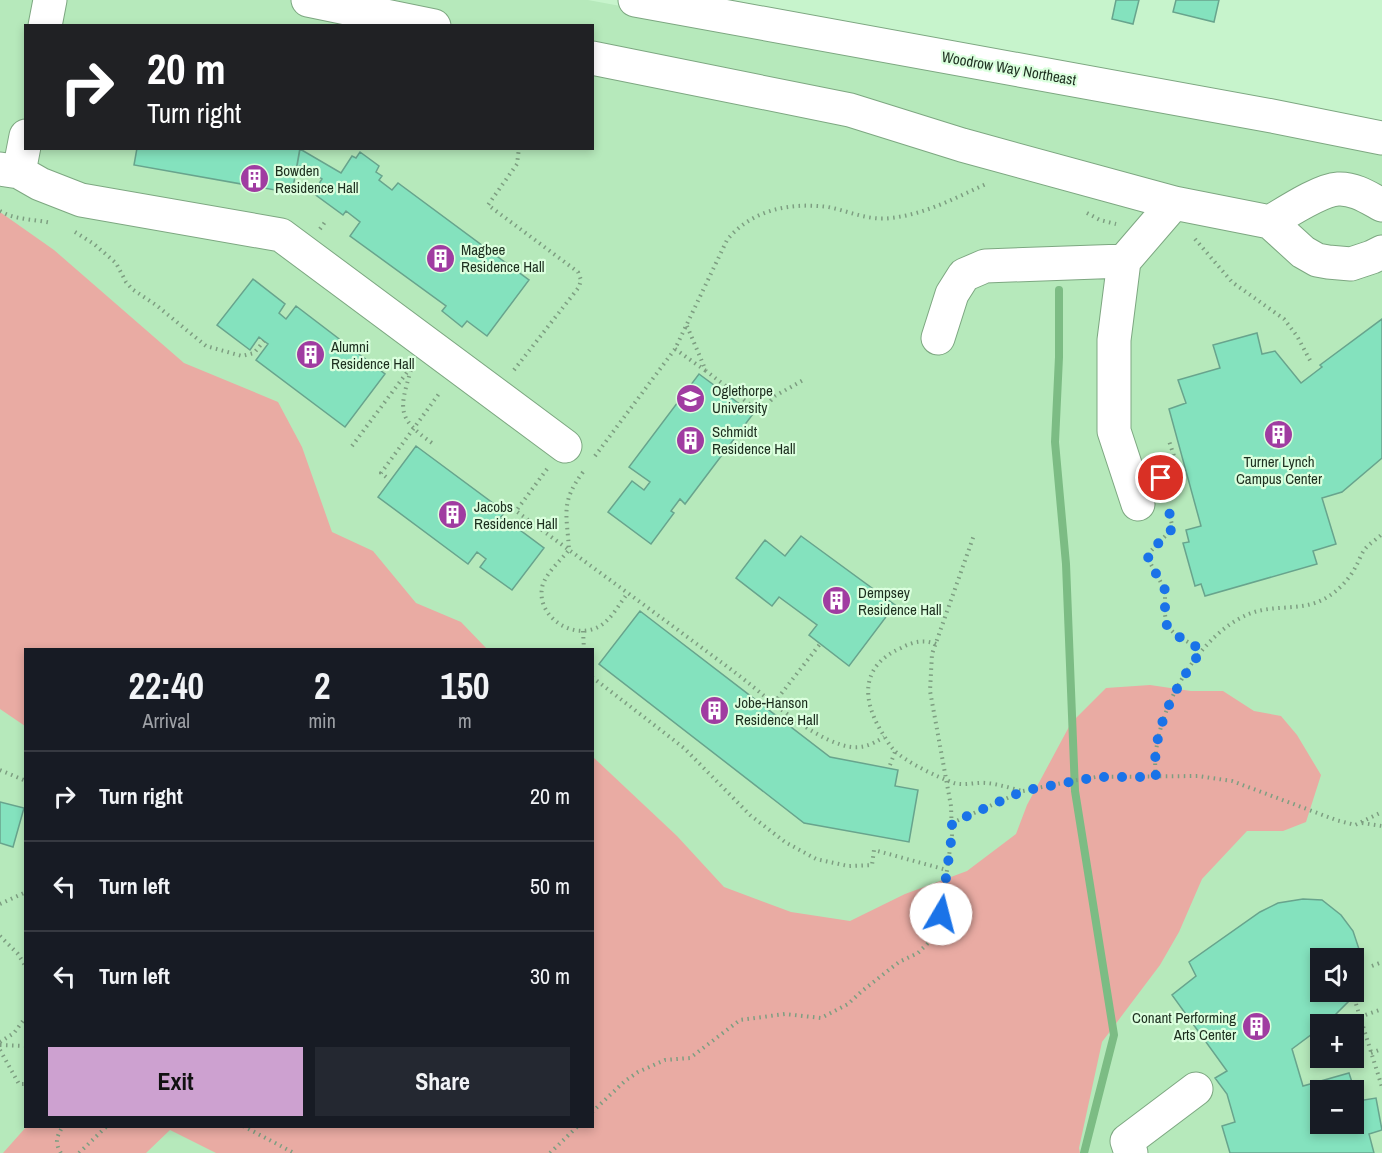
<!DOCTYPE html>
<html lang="en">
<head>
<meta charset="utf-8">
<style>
  body { margin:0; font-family:"Archivo Narrow",sans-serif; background:#242831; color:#f1f3f6; height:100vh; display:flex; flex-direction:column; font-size:22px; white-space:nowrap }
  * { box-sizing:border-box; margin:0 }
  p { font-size:20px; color:#9ea1a6 }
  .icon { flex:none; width:33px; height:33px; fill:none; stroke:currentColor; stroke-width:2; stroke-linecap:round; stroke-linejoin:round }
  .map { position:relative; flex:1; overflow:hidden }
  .panel { position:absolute; left:24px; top:648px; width:570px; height:480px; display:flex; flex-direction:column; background:#171b24; border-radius:0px; box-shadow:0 3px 9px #0003 }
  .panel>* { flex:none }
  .hud { position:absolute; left:24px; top:24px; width:570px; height:126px; border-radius:0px; box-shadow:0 3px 9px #0003; background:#202124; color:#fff; overflow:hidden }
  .tools { position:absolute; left:1310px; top:948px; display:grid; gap:12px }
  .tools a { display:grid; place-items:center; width:54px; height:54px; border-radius:0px; background:#171b24; box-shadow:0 3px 9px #0003; font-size:30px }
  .pin { position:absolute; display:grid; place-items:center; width:51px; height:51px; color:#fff; margin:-26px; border:3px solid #fff; border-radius:50%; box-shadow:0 2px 6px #0007 }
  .me { position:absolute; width:66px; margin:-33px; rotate:8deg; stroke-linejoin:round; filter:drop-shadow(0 0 4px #0008) }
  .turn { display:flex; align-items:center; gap:21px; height:126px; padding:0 24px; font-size:27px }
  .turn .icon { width:78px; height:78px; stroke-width:2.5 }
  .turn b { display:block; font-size:42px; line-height:51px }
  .eta { display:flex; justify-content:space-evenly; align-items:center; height:102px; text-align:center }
  .eta b { font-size:36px; font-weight:800; line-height:42px }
  .action { display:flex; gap:12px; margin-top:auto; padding:12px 24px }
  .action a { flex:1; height:69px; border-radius:0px; background:#cda1d0; color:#111; font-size:24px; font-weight:800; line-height:69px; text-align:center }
  .action a+a { background:#242831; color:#f1f3f6 }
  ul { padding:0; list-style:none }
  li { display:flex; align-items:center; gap:18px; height:90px; padding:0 24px; border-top:2px solid #363941 }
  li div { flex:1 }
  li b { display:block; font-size:22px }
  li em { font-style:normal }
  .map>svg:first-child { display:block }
  .built { fill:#b6e9bb; fill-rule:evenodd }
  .green { fill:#e9aba3 }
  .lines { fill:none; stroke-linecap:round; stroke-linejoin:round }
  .stream { stroke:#7cbc84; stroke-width:8 }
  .building { fill:#84e2be; stroke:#68a48d; stroke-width:1.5; fill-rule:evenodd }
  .minor-casing { stroke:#7da781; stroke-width:35 }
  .path { stroke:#7d9e81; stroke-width:4; stroke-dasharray:1.5 4.5; stroke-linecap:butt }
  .minor { stroke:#fff; stroke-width:33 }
  .route { stroke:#1a73e8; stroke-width:10; stroke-dasharray:0 18 }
  .labels { text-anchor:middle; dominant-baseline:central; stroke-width:4.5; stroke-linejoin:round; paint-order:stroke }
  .street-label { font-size:15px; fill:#1d2f1f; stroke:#dbffde }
  .poi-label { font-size:15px; fill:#1d2f1f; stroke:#dbffde; text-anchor:start }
</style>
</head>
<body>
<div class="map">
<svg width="1382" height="1153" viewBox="0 0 1382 1153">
  <rect width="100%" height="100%" fill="#c7f4cc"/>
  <path class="built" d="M0 0H588L1382 147V1153H0ZM26 26H592V148H26ZM26 650H592V1126H26ZM1320 958H1353V992H1320ZM1320 1024H1353V1058H1320ZM1320 1090H1353V1124H1320Z"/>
  <path class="green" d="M0 212 54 250 184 363 278 402 302 447 332 532 373 551 416 603 461 622 487 649 26 650 25 726 0 709Z
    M1150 685 1191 691H1223L1254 711 1281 716 1297 735 1321 775 1306 822 1283 831H1247L1202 879 1179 932 1160 965 1102 1042 1079 1148 1080 1153H216L170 1130 146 1153H3L27 1126H592L593 757 677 836 724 887 791 912 850 921 905 894 967 871 1016 834 1027 805 1071 723 1106 688Z"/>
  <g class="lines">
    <path class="stream" d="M1059 290V357L1055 442 1066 564 1075 791 1114 1035 1084 1153"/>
  </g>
  <path class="building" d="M1116 0H1139L1133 24 1112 19Z
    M1176 0H1219L1214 22 1173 12Z
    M137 148H300L292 193 134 165Z
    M300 149 341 173 352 156 356 158 360 152 379 166 376 172 382 176 379 180 392 190 398 183 529 280 487 336 467 321 462 327 442 311 446 306 350 236 360 222 346 211 343 215 313 193 322 179 304 167 297 166Z
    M253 279 285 304 279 313 286 319 296 306 385 374 345 427 256 360 268 344 264 341 259 337 250 350 217 325Z
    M1382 319V458L1342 492 1322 498 1336 544 1313 551 1317 564 1205 596 1201 584 1195 586 1183 543 1189 542 1186 530 1201 526 1169 409 1186 403 1178 380 1220 368 1213 345 1257 333 1262 354 1275 351 1301 383 1322 367 1320 365Z
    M699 374 753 414 685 504 680 499 671 511 674 513 651 544 608 512 632 481 644 490 650 482 629 467Z
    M416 446 505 512 500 518 511 526 513 525 544 548 512 590 480 567 486 559 477 552 468 564 378 497Z
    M801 536 895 605 849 666 809 635 817 625 779 597 772 606 736 578 765 540 785 556Z
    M640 611 830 757 898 770 895 786 918 790 909 842 804 823 599 664Z
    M0 802 24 808 13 847 0 843Z
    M1303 899 1322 900 1341 915 1353 931 1361 955 1358 980 1351 999 1329 1021 1325 1024H1320V1028L1292 1049 1303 1086 1349 1073 1358 1101 1376 1098 1382 1130 1369 1134 1374 1153H1230L1222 1126 1235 1122 1227 1094 1215 1078 1227 1071 1172 995 1196 976 1189 962 1260 912 1278 903ZM1320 958H1353V992H1320ZM1320 1090H1353V1124H1320Z"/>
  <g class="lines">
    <defs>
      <path id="minor" d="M308 0 434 26
        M635 0 1272 116 1382 138
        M45 26 50 0
        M592 58 850 110 962 145 1174 203 1270 222 1303 252 1317 260 1328 262 1351 264 1372 257 1382 252
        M0 169 19 172 40 184 81 200 281 235 565 446
        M19 172 26 136
        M1270 222C1287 212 1320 190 1338 189 1354 188 1369 198 1382 205
        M1124 261 1114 340V431L1138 504
        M938 338 952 294 964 275 985 266 1124 261 1174 203
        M1131 1153 1127 1141 1196 1089"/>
    </defs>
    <use href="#minor" class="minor-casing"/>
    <path class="path" d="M0 211C15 220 34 219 51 223
      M1087 213 1100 220 1116 224
      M320 229 325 222
      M75 232 94 244 116 263 126 282 132 289 156 305 206 346 242 356 254 353 264 341
      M1195 239 1232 282 1284 319 1297 336 1312 364
      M687 326 706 371 760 412 775 396 805 379
      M675 349 706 371
      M411 370C399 410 397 418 432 443
      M514 370 579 287 581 280 578 272 488 205 517 164 519 148
      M352 446 411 367
      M595 456 675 349 727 240C751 210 790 202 828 207 849 211 868 221 891 218 926 214 955 198 986 184
      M547 469 516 511C588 564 661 617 733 671 764 694 805 734 842 745 859 750 870 746 884 737
      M583 472C560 503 567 514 569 550 560 561 544 575 542 588 537 616 571 639 596 628 610 622 618 606 627 594
      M386 477 381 473 441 391
      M1161 479 1179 471 1169 441
      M1168 510 1173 528 1149 553 1148 559 1165 590V615L1167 626 1176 635 1202 650
      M583 631 584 650
      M936 644C924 639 912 642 901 648 862 665 861 697 881 731 885 737 889 745 894 750 904 761 939 778 954 783 964 786 976 782 986 783 998 784 1010 788 1022 791
      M592 677 684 748 750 815 785 842 816 859 848 866 872 865 874 850 947 870
      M774 703 820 644
      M890 765 895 752
      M0 770 26 781
      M1156 777C1148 720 1200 626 1258 611 1282 605 1307 611 1329 596 1340 589 1350 578 1356 566 1359 561 1361 554 1365 549 1369 544 1377 539 1382 534
      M952 823 1023 791 1072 781 1096 777 1198 776 1232 781 1336 820 1355 825 1382 812
      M1362 823 1382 826
      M0 904 26 892
      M0 936 18 954 26 967
      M1372 966 1382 962
      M1356 1004 1382 1087
      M1360 1017 1382 1009
      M0 1042 14 1033 26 1017
      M0 1045 26 1046
      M0 1050 19 1084H26
      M1371 1053 1382 1049
      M592 1112 625 1081 638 1072 665 1060 690 1058 740 1020 785 1014 821 1018 848 1004 862 991 899 962 918 953 938 933 952 835 951 806 930 691 932 654 974 535
      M243 1126 294 1153
      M61 1153C54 1142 57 1136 63 1126
      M79 1153 107 1126
      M550 1153 578 1126"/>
    <use href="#minor" class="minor"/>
  </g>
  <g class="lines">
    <path class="route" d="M941 914 952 834V823L1023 791 1096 777H1156C1150 732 1176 685 1202 650L1176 635 1167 626 1165 615V590L1148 559 1149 553 1173 528 1161 478"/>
  </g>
  <defs>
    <symbol id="building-disc" viewBox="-11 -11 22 22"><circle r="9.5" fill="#a03ca1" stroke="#dbffde"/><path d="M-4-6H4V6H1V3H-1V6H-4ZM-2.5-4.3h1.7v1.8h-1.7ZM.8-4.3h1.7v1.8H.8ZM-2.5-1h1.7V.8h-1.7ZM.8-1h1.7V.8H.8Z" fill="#fff"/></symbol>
    <symbol id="university-disc" viewBox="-11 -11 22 22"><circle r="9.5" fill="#a03ca1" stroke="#dbffde"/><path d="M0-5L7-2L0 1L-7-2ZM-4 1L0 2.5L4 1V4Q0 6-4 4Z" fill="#fff"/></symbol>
  </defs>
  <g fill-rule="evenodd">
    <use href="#building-disc" x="238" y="162" width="33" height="33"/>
    <use href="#building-disc" x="424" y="242" width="33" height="33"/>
    <use href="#building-disc" x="294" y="338" width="33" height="33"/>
    <use href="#university-disc" x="674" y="382" width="33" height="33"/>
    <use href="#building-disc" x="1262" y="418" width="33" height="33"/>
    <use href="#building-disc" x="674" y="424" width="33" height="33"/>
    <use href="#building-disc" x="436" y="498" width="33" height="33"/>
    <use href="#building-disc" x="820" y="584" width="33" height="33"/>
    <use href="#building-disc" x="698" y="694" width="33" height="33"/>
    <use href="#building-disc" x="1240" y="1010" width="33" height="33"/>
  </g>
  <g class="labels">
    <g class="street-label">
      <text transform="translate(1009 68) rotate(10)">Woodrow Way Northeast</text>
    </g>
    <g class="poi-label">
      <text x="275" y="170">Bowden<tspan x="275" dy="17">Residence Hall</tspan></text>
      <text x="461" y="249">Magbee<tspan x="461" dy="17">Residence Hall</tspan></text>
      <text x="331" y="346">Alumni<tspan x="331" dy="17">Residence Hall</tspan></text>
      <text x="712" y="390">Oglethorpe<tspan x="712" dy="17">University</tspan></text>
      <text x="712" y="431">Schmidt<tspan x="712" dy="17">Residence Hall</tspan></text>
      <text x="1279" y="461" text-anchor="middle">Turner Lynch<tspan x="1279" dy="17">Campus Center</tspan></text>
      <text x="474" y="506">Jacobs<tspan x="474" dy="17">Residence Hall</tspan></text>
      <text x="858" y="592">Dempsey<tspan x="858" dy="17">Residence Hall</tspan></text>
      <text x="735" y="702">Jobe-Hanson<tspan x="735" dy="17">Residence Hall</tspan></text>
      <text x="1236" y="1017" text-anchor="end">Conant Performing<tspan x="1236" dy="17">Arts Center</tspan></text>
    </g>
  </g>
</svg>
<div class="tools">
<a><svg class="icon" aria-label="sound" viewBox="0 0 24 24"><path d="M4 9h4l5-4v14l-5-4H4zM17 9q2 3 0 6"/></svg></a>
<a>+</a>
<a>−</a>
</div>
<div class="pin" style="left:1161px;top:478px;background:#d93025"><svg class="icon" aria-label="arrive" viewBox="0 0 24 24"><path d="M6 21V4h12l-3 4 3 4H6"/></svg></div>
<svg class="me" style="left:941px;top:914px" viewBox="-20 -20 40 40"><circle r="19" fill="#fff"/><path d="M0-13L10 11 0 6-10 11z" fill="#1a73e8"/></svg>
<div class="hud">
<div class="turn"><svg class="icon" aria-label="right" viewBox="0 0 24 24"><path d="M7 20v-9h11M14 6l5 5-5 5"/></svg><div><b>20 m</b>Turn right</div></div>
</div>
<section class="panel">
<div class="eta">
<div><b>22:40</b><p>Arrival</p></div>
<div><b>2</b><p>min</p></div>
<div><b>150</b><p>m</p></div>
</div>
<ul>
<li><svg class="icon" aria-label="right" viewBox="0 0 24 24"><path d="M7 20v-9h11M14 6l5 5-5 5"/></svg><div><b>Turn right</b></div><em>20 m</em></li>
<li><svg class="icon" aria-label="left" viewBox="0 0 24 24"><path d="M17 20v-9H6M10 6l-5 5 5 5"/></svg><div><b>Turn left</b></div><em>50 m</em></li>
<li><svg class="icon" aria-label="left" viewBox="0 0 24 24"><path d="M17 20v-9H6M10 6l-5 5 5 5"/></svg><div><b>Turn left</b></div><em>30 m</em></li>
</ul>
<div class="action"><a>Exit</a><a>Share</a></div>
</section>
</div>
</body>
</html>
